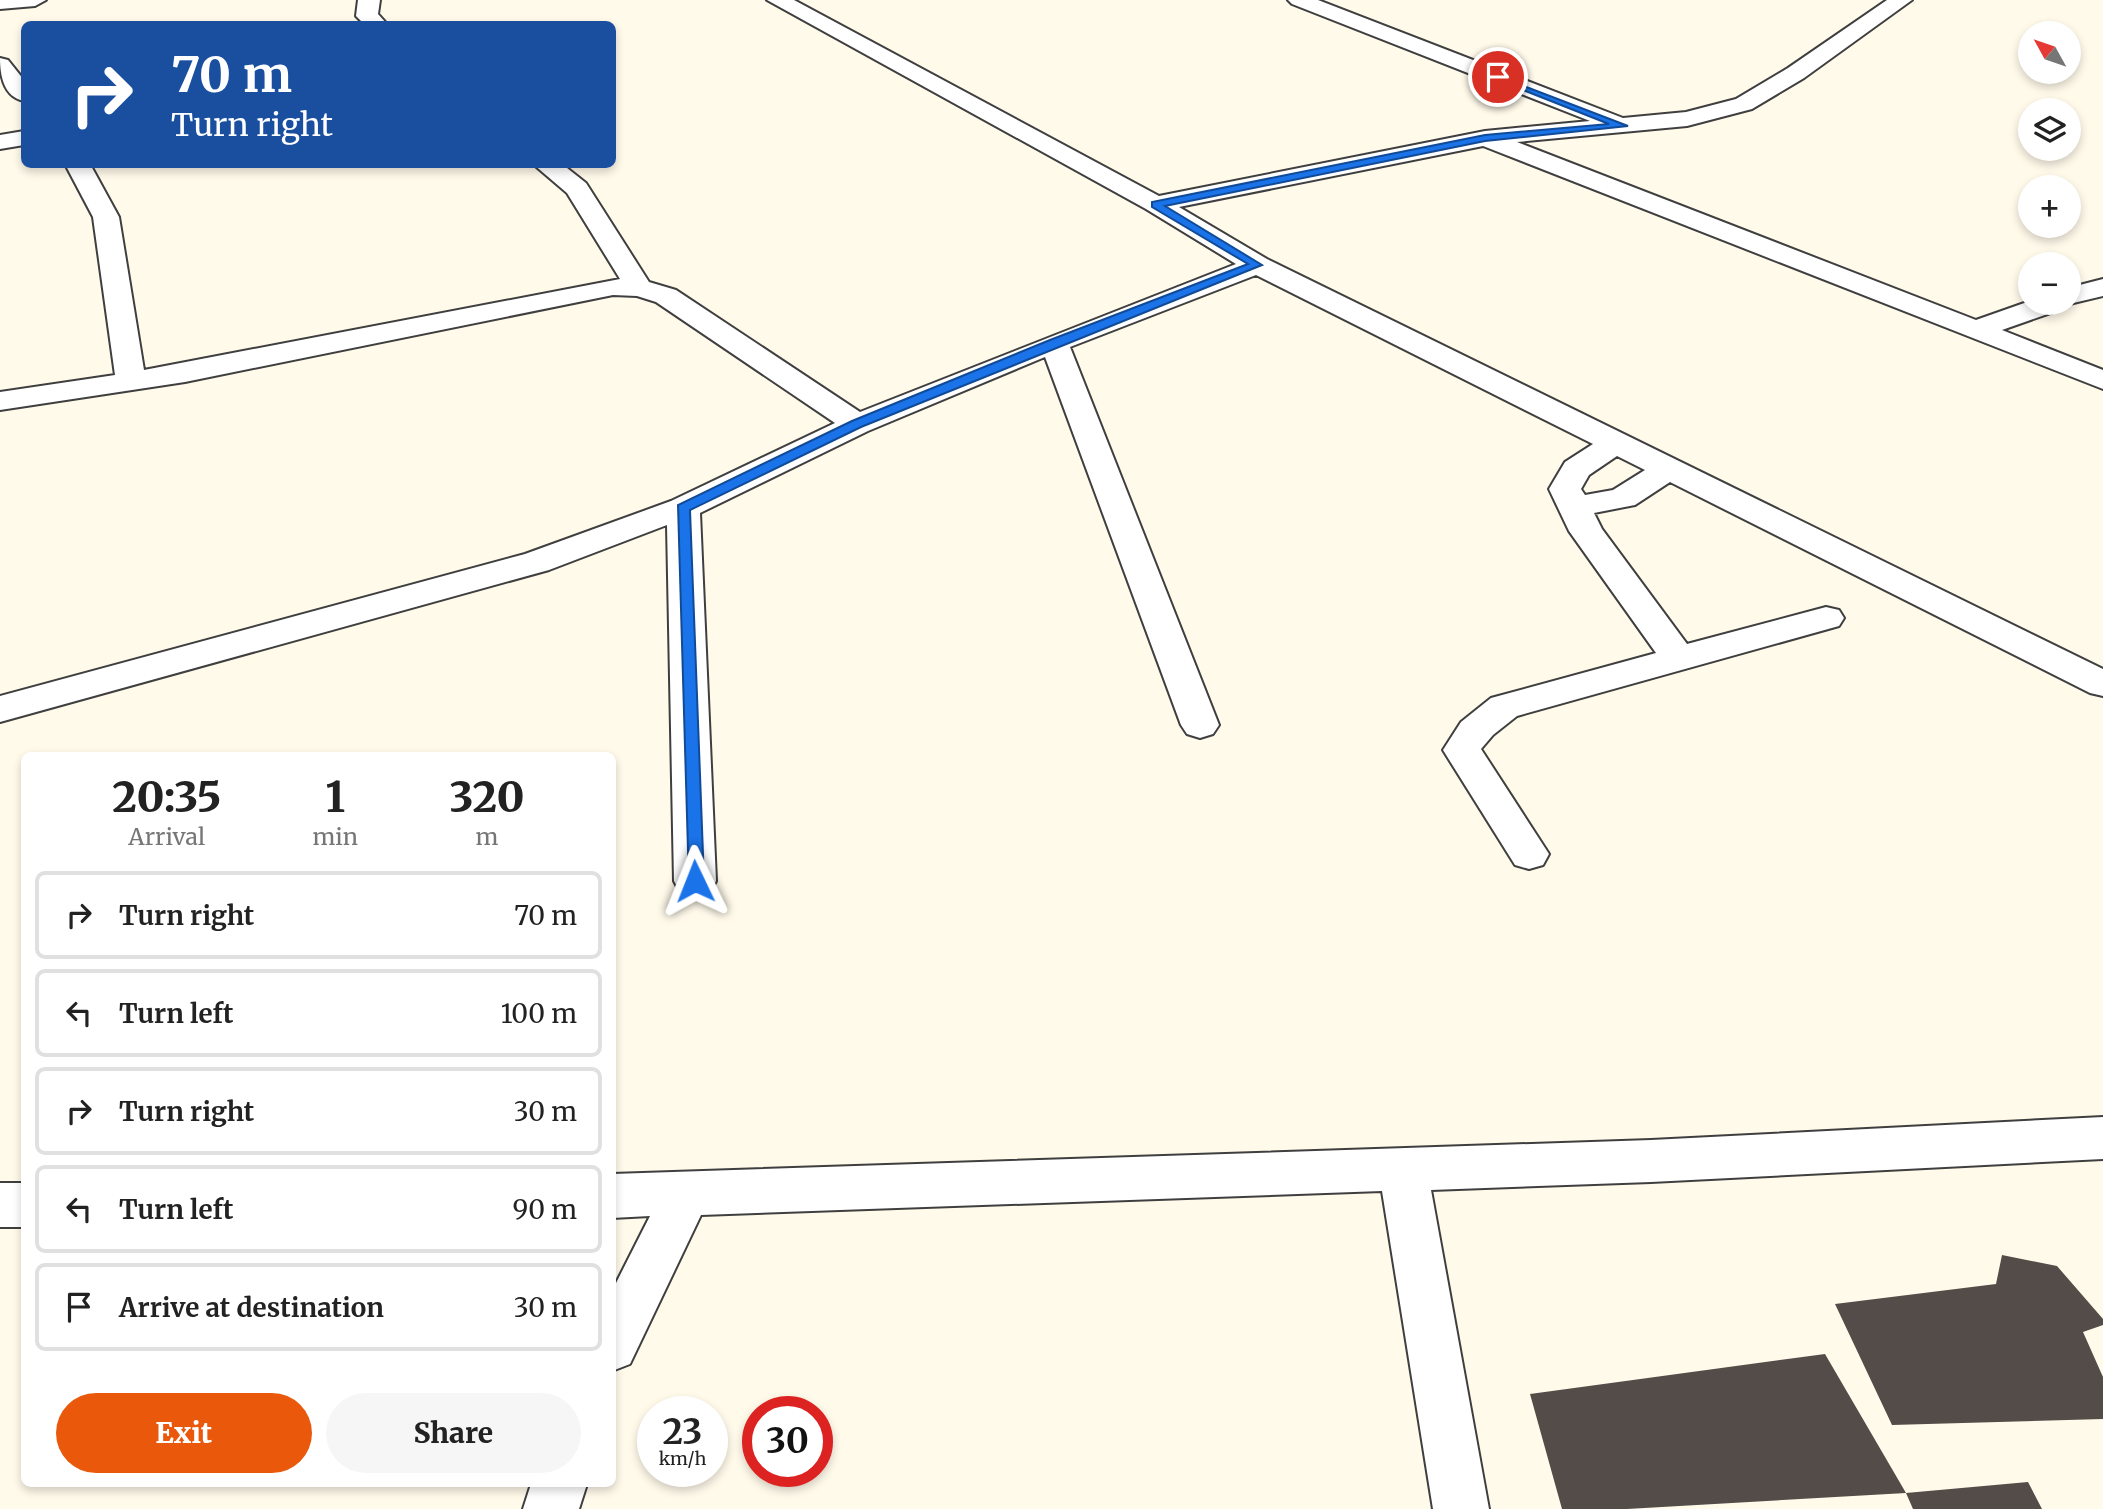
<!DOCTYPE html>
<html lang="en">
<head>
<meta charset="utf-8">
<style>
  body { margin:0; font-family:Merriweather,serif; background:#f6f6f6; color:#222; height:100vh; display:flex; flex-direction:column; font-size:26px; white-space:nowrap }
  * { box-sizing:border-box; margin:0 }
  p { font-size:23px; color:#767676 }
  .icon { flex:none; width:38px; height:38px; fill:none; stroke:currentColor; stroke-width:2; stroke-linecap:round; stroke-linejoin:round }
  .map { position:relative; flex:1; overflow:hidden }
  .panel { position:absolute; left:21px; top:752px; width:595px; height:735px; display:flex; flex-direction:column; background:#fff; border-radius:10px; box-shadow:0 4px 10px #0003 }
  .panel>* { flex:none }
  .banner { position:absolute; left:21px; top:21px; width:595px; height:147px; border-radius:10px; box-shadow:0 4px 10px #0003; background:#1a4fa0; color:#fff; overflow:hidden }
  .needle { width:46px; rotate:310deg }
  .buttons { position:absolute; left:2018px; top:21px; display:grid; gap:14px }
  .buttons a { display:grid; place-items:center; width:63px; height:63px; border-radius:50%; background:#fff; box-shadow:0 4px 10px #0003; font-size:35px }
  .speed { position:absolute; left:637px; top:1396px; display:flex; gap:14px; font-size:35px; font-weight:700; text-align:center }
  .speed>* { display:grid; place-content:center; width:91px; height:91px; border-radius:50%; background:#fff; box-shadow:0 4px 10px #0003; line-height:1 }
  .speed small { font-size:18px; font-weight:400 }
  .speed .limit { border:10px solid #d22; background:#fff; color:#111 }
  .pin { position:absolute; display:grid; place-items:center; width:60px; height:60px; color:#fff; margin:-30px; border:4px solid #fff; border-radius:50%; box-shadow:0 2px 7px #0007 }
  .me { position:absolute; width:77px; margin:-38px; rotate:358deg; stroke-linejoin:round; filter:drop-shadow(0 0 5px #0008) }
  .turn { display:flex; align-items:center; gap:24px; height:147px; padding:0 35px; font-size:32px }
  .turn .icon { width:91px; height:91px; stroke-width:2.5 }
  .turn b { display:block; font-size:49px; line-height:60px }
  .eta { display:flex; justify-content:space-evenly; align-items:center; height:119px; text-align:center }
  .eta b { font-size:42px; font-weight:800; line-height:49px }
  .cta { display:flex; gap:14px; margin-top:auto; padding:14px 35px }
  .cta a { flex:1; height:80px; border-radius:42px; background:#ea580c; color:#fff; font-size:28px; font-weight:800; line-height:80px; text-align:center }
  .cta a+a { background:#f6f6f6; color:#222 }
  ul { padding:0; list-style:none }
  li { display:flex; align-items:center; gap:21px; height:88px; margin:0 14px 10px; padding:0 21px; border:4px solid #e0e0e0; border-radius:10px }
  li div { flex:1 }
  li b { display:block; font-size:26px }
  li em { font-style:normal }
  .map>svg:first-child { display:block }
  .building { fill:#544c48 }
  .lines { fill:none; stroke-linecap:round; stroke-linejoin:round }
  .minor-casing { stroke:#3f3f3f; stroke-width:4 }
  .minor { fill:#fff; fill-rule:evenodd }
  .route { fill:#1a73e8; stroke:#114b97; stroke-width:2 }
</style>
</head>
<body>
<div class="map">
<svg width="2103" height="1509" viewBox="0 0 2103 1509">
  <rect width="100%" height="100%" fill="#fffaea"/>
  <path class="building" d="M2002 1255 2057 1266 2103 1319V1325L2083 1332 2103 1377V1419L1892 1425 1835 1304 1996 1284Z
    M1825 1354 1906 1493 1627 1509H1562L1530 1394Z
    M2028 1482 2042 1509H1913L1906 1493Z"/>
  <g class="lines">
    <defs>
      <path id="minor" d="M0 0H46L35 6 0 9Z
        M358 0H380L378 14 387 24H364L356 16Z
        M767 0H794L1159 196 1485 131 1590 121 1292 4 1288 0H1318L1623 118 1686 112 1736 99 1788 68 1887 0H1912L1804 78 1752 109 1687 126 1517 142 1976 320 2030 301 2068 303V288L2103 279V296L2065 305 2062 309 2002 330 2103 370V389L1483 146 1179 207 1267 259 2103 669V696L2090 693 1670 482 1635 505 1594 513 1602 529 1687 644 1826 607 1839 610 1844 618 1839 626 1517 716 1493 735 1481 749 1549 854 1543 865 1529 869 1515 865 1443 750 1461 722 1491 698 1656 653 1569 531 1549 489 1565 462 1593 444 1256 275 1070 347 1219 725 1213 734 1200 738 1187 734 1181 725 1045 357 868 431 700 513 716 881 710 892 695 897 680 892 674 881 667 525 549 570 0 722V696L525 554 671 501 835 423 656 302 637 296 613 295 185 382 0 410V392L115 375 93 217 65 164H90L119 217 144 370 620 279 567 193 533 164H562L586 183 649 282 676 290 860 412 1236 264 1146 209ZM1617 456 1645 470 1613 490 1585 495 1581 489 1589 475Z
        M0 58 8 60 24 80V101C4 97 0 76 0 58Z
        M24 131V145L0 149V135Z
        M2103 1117V1159L1651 1182 1431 1190 1489 1509H1433L1382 1191 701 1215 630 1364 612 1371V1291L650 1216 612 1218V1174L1651 1140Z
        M0 1183H24V1227H0Z
        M531 1484H587L579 1509H523Z"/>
    </defs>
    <use href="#minor" class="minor-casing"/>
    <use href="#minor" class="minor"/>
  </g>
  <path class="route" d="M1495 75 1628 126 1485 141 1165 206 1262 265 861 427 690 510 704 881 695 887 689 885 678 505 852 421 1050 340 1248 264 1152 207V202L1485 135 1609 124 1495 79Z"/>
</svg>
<div class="buttons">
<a><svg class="needle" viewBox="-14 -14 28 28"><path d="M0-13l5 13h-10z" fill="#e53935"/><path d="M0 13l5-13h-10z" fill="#767676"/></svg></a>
<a><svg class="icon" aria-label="layers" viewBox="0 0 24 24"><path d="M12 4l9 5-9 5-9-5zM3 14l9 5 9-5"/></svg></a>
<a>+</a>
<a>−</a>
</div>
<div class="speed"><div>23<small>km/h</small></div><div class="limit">30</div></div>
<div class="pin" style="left:1498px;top:77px;background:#d93025"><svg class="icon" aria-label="arrive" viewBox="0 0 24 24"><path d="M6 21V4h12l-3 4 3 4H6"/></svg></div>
<svg class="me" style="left:695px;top:881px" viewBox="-20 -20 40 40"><path d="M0-17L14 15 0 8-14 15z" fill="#1a73e8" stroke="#fff" stroke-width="4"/></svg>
<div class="banner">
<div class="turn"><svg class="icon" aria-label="right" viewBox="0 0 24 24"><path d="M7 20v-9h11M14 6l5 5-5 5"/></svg><div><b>70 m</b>Turn right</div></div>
</div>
<section class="panel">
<div class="eta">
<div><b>20:35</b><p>Arrival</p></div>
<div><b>1</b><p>min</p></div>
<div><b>320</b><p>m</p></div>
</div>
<ul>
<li><svg class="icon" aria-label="right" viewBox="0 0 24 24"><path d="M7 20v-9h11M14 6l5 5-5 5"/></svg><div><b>Turn right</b></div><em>70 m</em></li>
<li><svg class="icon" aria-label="left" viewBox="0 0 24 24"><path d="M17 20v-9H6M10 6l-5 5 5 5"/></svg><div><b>Turn left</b></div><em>100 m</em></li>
<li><svg class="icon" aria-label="right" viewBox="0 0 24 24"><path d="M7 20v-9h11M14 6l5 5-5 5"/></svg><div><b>Turn right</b></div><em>30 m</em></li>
<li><svg class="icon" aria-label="left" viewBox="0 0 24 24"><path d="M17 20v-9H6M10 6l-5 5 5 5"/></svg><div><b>Turn left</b></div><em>90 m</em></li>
<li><svg class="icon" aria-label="arrive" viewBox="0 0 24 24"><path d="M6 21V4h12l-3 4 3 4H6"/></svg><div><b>Arrive at destination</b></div><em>30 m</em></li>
</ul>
<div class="cta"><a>Exit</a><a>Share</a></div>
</section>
</div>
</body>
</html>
